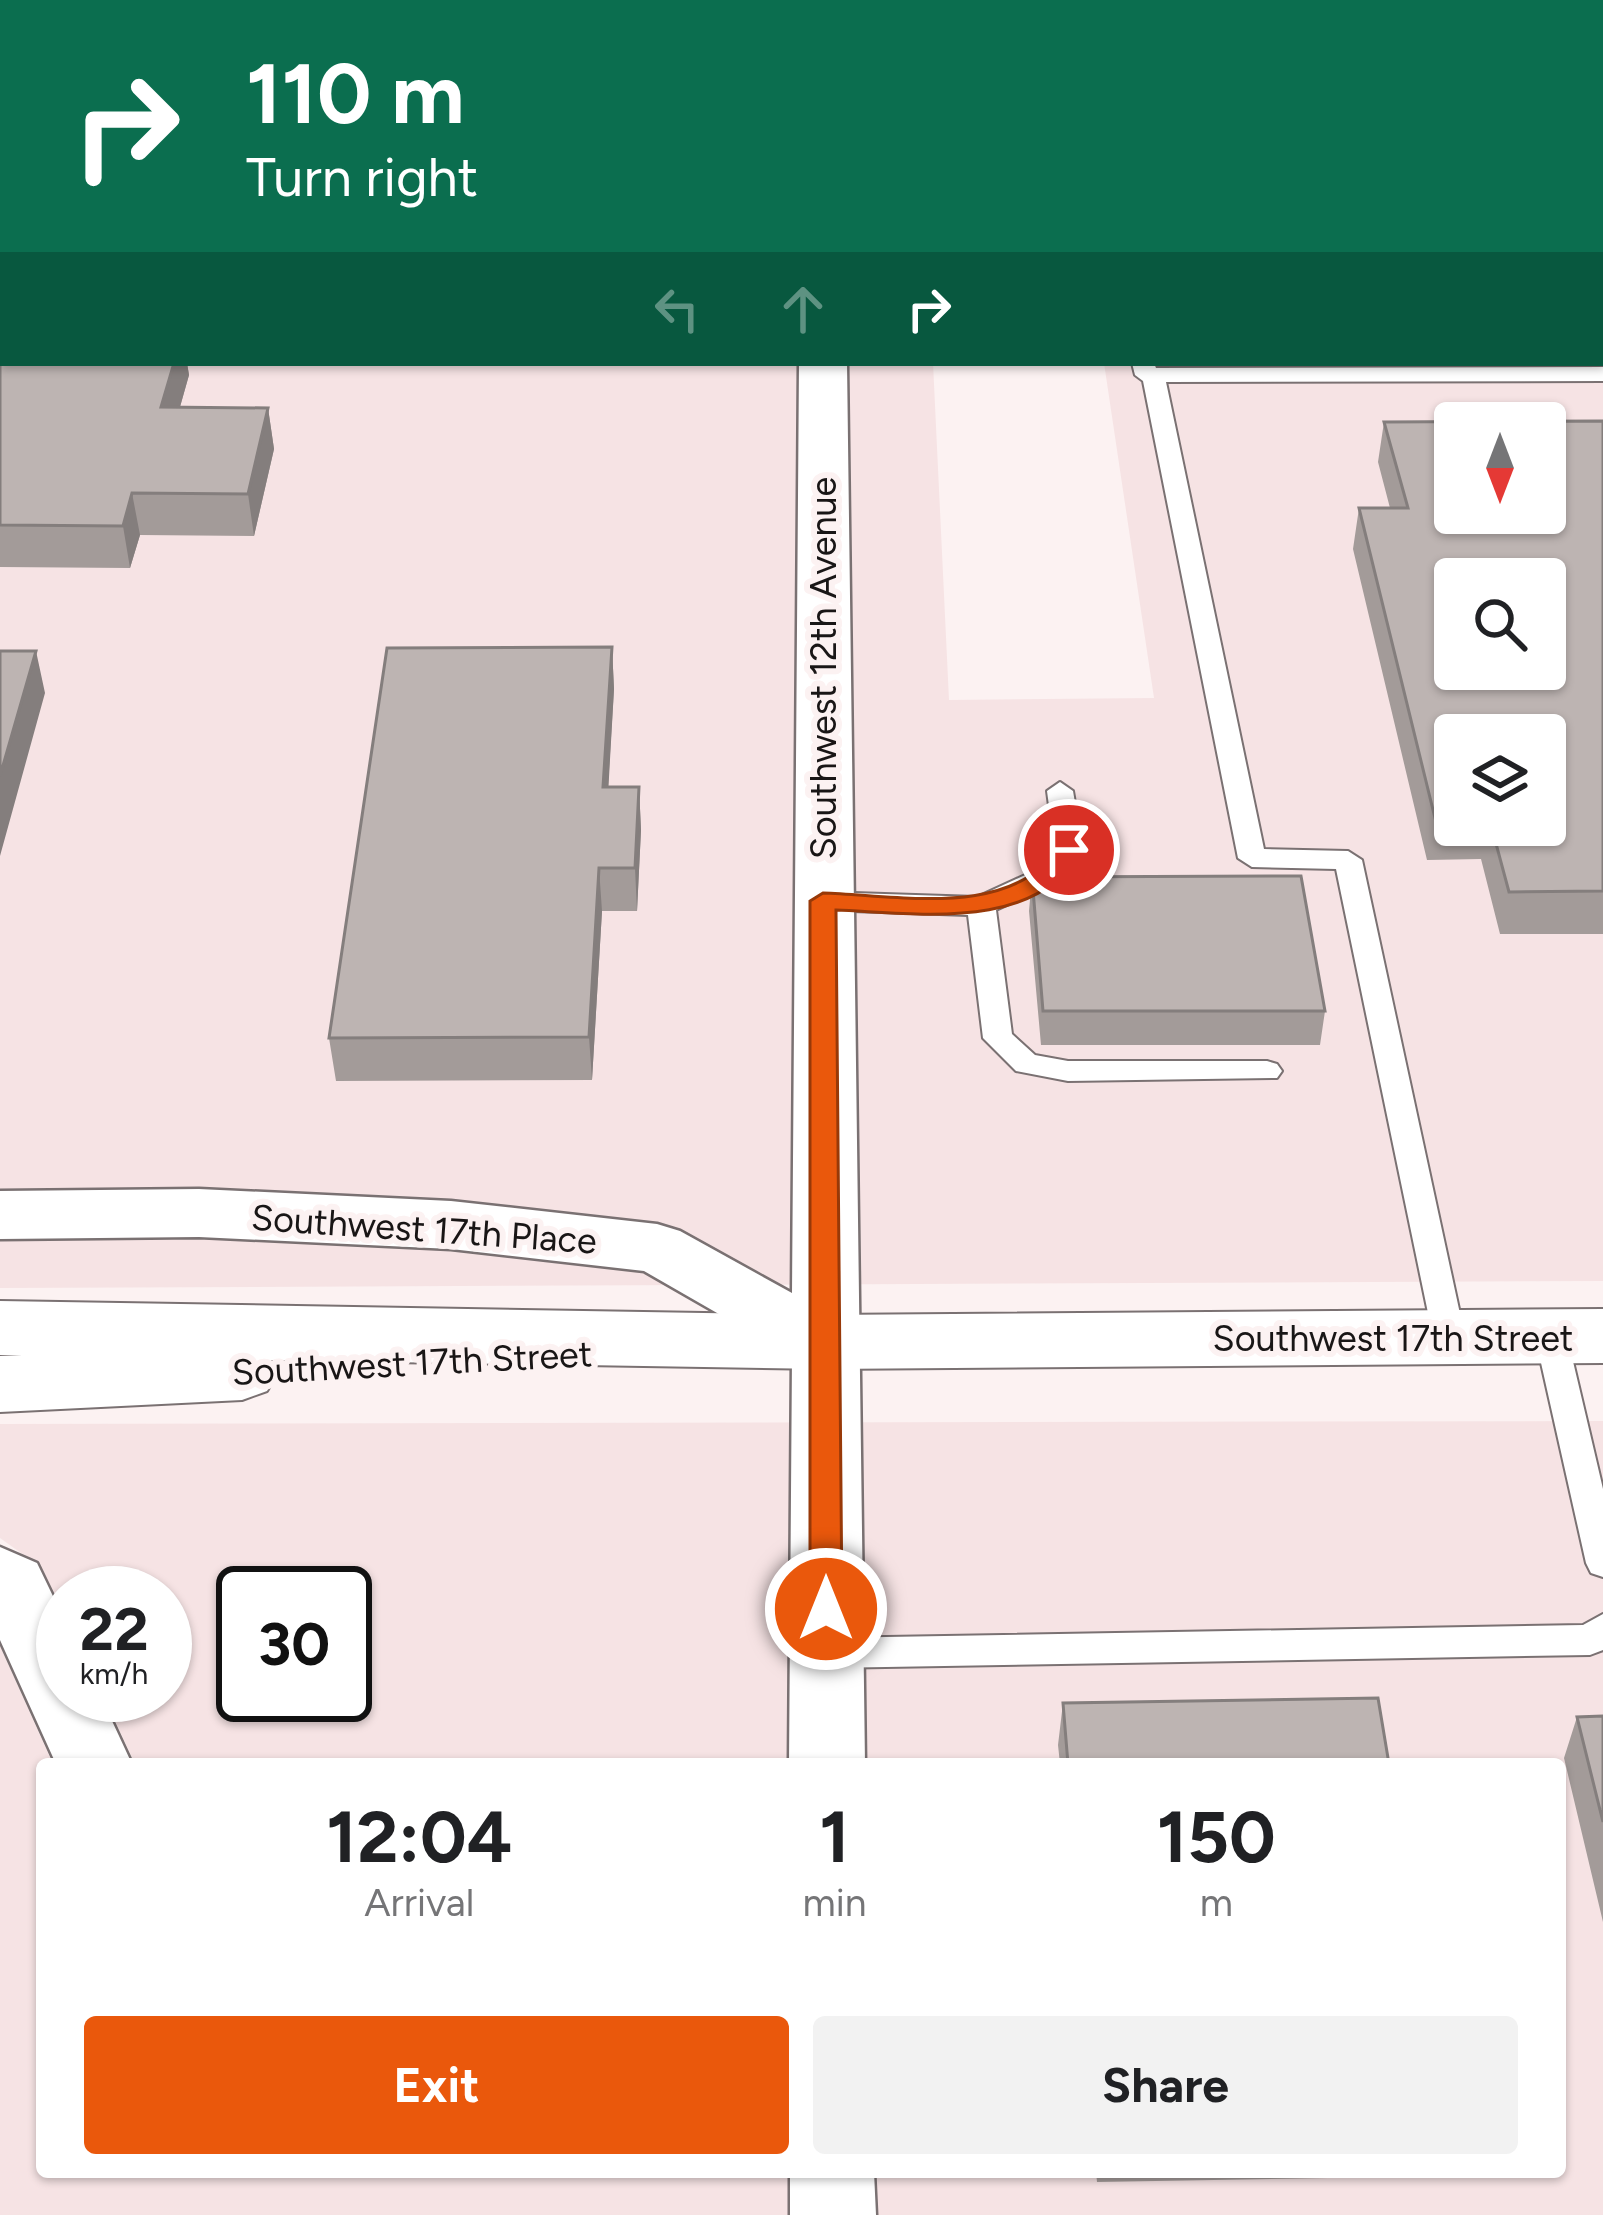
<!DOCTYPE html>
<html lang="en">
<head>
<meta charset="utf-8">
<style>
  body { margin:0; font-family:Figtree,sans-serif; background:#f2f2f2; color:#202124; height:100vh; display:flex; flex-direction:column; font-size:45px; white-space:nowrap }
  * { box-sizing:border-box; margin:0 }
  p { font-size:39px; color:#757577 }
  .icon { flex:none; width:66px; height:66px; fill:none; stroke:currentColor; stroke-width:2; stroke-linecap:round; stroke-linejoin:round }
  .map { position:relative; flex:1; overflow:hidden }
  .sheet { position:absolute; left:36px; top:1758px; width:1530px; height:420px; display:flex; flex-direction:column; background:#fff; border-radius:12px; box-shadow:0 3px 9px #0004 }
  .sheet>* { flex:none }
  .top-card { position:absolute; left:0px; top:0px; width:1605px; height:366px; box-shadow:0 3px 9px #0004; background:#0b6e4f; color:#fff; overflow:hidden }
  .needle { width:78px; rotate:180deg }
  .fabs { position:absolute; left:1434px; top:402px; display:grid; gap:24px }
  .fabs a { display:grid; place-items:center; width:132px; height:132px; border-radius:12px; background:#fff; box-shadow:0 3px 9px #0004; font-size:60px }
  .speed { position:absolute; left:36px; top:1566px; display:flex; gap:24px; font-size:60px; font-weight:700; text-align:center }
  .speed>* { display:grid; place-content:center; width:156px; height:156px; border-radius:50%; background:#fff; box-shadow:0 3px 9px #0004; line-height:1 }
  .speed small { font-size:30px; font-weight:400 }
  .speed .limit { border:6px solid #111; border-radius:18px; background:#fff; color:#111 }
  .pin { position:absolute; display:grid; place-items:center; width:102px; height:102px; color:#fff; margin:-51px; border:6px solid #fff; border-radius:50%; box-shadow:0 3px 12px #0007 }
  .me { position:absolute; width:132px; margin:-66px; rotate:0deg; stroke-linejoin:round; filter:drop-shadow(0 0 9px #0008) }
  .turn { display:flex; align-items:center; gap:42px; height:252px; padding:0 48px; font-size:54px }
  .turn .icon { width:156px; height:156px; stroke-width:2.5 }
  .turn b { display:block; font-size:84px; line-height:102px }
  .lanes { display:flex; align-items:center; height:114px; padding:0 48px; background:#0003; justify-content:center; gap:60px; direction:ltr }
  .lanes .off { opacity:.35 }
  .eta { display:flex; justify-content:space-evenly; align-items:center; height:204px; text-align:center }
  .eta b { font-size:72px; font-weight:700; line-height:84px }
  .action { display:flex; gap:24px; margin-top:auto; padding:24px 48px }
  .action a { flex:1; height:138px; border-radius:12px; background:#ea580c; color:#fff; font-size:48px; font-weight:700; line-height:138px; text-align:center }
  .action a+a { background:#f2f2f2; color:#202124 }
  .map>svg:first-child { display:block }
  .built { fill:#f6e3e4; fill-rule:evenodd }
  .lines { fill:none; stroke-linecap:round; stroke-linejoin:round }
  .lane-casing { stroke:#7a7172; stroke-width:4 }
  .street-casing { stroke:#7a7172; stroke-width:5 }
  .secondary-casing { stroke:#7a7172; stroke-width:4 }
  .lane { fill:#fff; fill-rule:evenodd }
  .street { fill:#fff; fill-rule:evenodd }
  .secondary { fill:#fff; fill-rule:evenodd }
  .wall { fill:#a39b99; fill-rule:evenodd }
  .shaded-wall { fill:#847e7d }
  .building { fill:#bdb4b2; stroke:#847e7d; stroke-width:3; fill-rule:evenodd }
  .route { fill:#ea580c; stroke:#983908; stroke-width:3 }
  .labels { text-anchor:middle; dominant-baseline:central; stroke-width:12; stroke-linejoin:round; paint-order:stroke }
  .street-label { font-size:36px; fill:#191616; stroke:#fcf2f2 }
</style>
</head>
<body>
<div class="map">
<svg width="1603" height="2215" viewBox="0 0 1603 2215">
  <rect width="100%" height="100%" fill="#fcf2f2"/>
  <path class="built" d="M0 0H1193L3 3V363H933L949 700 1154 698 1104 363H1602L1603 208V1281L0 1288ZM1455 423H1545V513H1455ZM1455 579H1545V669H1455ZM1455 735H1545V825H1455Z
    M1603 1421V2215H0V1646L53 1764H42V2172H1560V1764H135L103 1695H165V1593H63V1612L42 1568 0 1538V1424ZM243 1593H345V1695H243Z"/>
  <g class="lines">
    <defs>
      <path id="lane" d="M1136 0H1156L1157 2 1138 3Z
        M0 141H3V153H0Z
        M0 242H3V254H0Z
        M1132 363H1154L1156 368 1603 367V381L1166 382 1264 849 1348 851 1362 860 1465 1337 1460 1346H1438L1433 1337 1336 869 1252 867 1238 858 1143 381 1135 375Z
        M1060 782 1073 791 1083 850 1068 877 996 910 1012 1034 1035 1055 1068 1061H1267L1277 1064 1282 1071 1277 1078 1068 1081 1016 1071 983 1038 968 915 823 910 809 901 823 892 977 897 1047 865 1055 850 1047 791Z
        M1551 1324 1562 1327 1567 1336 1603 1489V1577L1591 1573 1586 1563 1535 1336 1540 1327Z
        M1603 1614V1650L1590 1655 827 1668 814 1663 809 1653 814 1643 827 1638 1583 1625Z"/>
      <path id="street" d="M806 0H846V3H806Z
        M799 363H847L865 1764H789L792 1356 644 1271 451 1249 199 1237 0 1239V1191L199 1189 451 1201 657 1224 680 1231 792 1293Z
        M0 1547 37 1563 63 1617V1695H100L132 1764H56L0 1640Z
        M790 2172H874L876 2215H790Z"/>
      <path id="secondary" d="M0 1301 824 1315 1603 1309V1363L824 1369 271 1360 278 1372 267 1391 242 1400 0 1412V1356L22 1355H0Z"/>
    </defs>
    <use href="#lane" class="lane-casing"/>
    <use href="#street" class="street-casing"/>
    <use href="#secondary" class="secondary-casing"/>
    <use href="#lane" class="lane"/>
    <use href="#street" class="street"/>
    <use href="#secondary" class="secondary"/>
  </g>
  <path class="wall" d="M0 291 3 363H187L189 375 180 407 268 408 274 449 254 536 140 535 130 568 0 567Z
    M1603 421V934H1500L1481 859 1427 860 1353 549 1359 508H1390L1378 462 1384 422ZM1455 735 1545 825H1455Z
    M612 647 614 689 608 787H639L641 830 637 911H602L592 1080 336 1081 329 1038Z
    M1032 877 1325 1011 1320 1045H1041L1029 911Z
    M1063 1703 1389 1764H1060L1058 1745Z
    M1603 1716V1922L1564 1758 1577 1717Z
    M1096 2172H1445L1444 2176 1097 2182Z"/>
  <path class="shaded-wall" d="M2 291 3 350 0 358V295Z
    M174 363H187L189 375 168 449 161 407Z
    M268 408 274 449 254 536 248 494Z
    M132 493 140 535 130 568 123 526Z
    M612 647 614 689 606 830 603 787Z
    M36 651 45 693 0 856V776Z
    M639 787 641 830 637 911 635 868Z
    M599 868 602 911 592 1080 589 1037Z"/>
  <path class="building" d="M0 333H3V363H174L161 407 268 408 248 494 132 493 123 526 0 525Z
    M1603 421V891L1509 892 1491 825H1545V735H1455V817L1435 818 1359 508H1408L1384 422ZM1455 423H1545V513H1455ZM1455 579H1545V669H1455Z
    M612 647 603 787H639L635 868H599L589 1037 329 1038 387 648Z
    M0 651H36L0 776Z
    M1301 876 1325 1011H1043L1032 877Z
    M1378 1698 1389 1764H1068L1063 1703Z
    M1603 1716V1822L1577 1717Z"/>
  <path class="route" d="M1069 842 1081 850C1037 933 915 913 836 910L842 1609 837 1618 826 1622 815 1618 810 1609V901L823 893C898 895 1014 920 1060 845Z"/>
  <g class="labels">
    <g class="street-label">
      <text transform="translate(823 668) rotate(-90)">Southwest 12th Avenue</text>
      <text transform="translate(424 1229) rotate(4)">Southwest 17th Place</text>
      <text x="1393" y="1338">Southwest 17th Street</text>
      <text transform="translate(412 1363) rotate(-3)">Southwest 17th Street</text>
    </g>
  </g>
</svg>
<div class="fabs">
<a><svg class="needle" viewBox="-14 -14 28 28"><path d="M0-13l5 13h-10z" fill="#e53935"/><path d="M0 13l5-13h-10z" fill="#757577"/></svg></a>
<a><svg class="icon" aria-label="search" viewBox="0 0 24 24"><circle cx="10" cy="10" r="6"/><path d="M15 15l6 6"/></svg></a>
<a><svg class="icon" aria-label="layers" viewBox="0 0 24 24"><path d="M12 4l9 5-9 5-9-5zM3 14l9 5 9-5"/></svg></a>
</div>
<div class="speed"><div>22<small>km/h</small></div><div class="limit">30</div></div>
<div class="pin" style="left:1069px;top:850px;background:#d93025"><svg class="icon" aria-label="arrive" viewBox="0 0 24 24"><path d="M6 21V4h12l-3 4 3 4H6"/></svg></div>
<svg class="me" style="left:826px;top:1609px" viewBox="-20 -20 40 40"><circle r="17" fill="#ea580c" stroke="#fff" stroke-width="3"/><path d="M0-11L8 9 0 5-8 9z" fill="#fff"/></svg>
<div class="top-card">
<div class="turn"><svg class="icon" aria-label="right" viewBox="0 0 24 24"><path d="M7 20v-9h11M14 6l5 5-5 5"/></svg><div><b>110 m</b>Turn right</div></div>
<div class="lanes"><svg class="icon off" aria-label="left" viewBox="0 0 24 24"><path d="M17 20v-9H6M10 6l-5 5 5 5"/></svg><svg class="icon off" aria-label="ahead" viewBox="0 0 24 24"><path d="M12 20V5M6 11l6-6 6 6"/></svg><svg class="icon" aria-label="right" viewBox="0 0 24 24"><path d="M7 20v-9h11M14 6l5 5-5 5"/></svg></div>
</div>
<section class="sheet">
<div class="eta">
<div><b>12:04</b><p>Arrival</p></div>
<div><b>1</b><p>min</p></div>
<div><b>150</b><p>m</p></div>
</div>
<div class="action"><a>Exit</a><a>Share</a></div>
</section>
</div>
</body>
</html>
